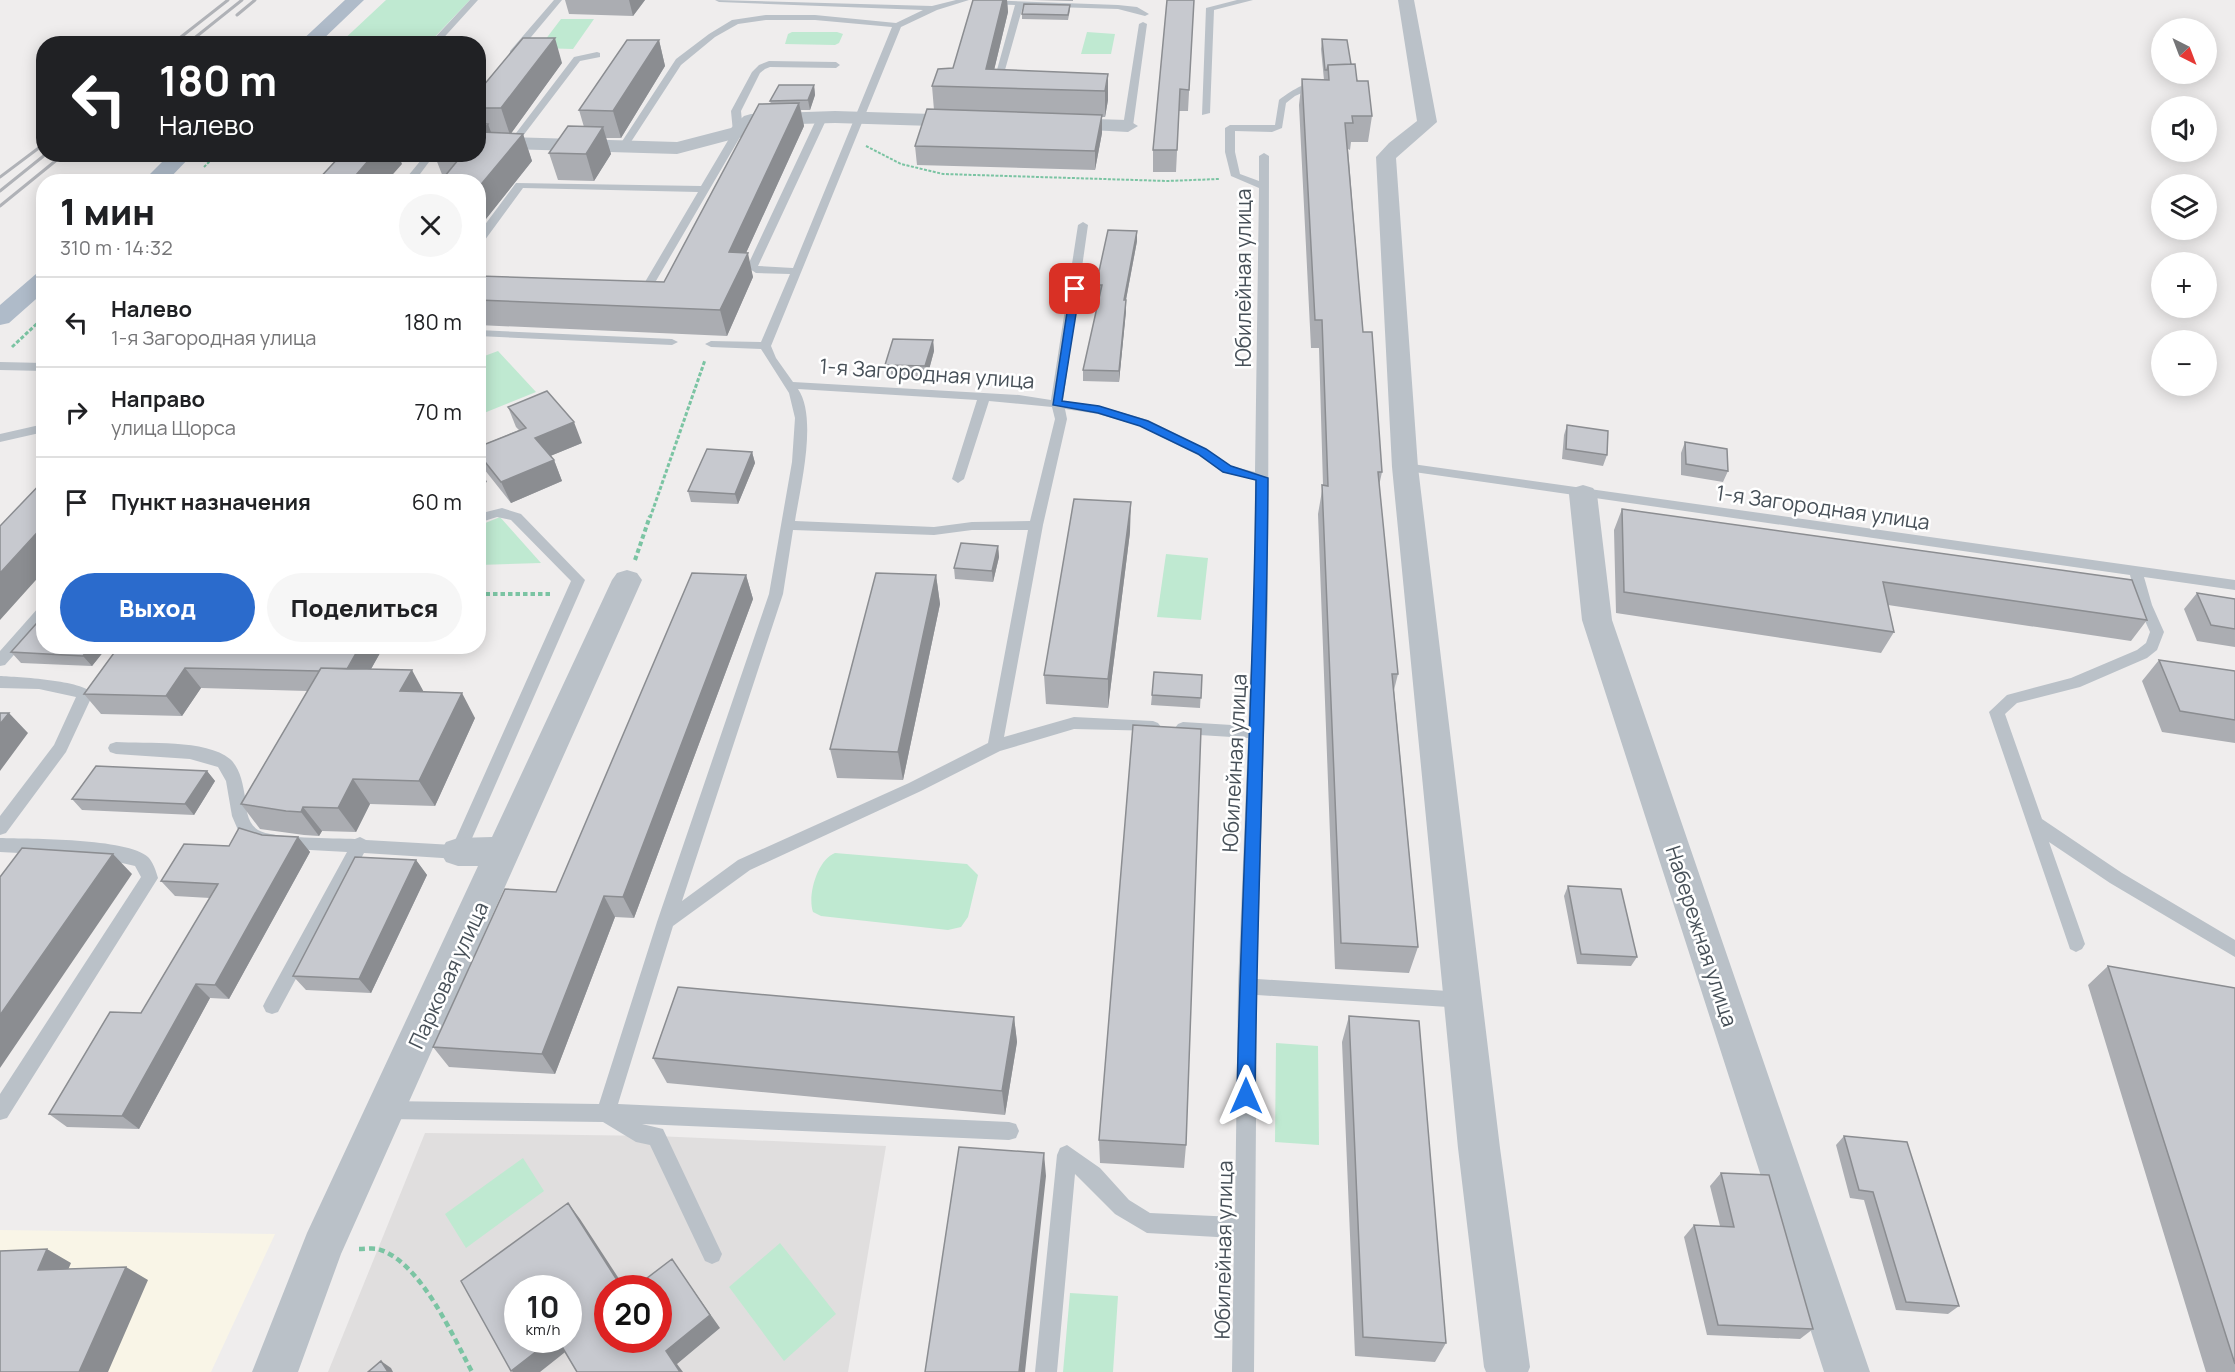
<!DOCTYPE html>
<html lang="ru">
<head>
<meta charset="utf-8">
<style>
  body { margin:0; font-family:Manrope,sans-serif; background:#f6f6f6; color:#202124; height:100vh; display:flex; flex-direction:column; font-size:22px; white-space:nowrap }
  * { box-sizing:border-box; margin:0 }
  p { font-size:20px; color:#757577 }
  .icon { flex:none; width:33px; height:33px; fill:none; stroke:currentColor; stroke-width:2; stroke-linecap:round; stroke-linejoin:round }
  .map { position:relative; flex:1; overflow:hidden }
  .panel { position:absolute; left:36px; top:174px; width:450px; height:480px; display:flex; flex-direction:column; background:#fff; border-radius:24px; box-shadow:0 3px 15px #0003 }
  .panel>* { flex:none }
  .hud { position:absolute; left:36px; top:36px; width:450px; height:126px; border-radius:24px; box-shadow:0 3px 15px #0003; background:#202124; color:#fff; overflow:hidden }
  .needle { width:39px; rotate:138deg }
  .fabs { position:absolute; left:2151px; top:18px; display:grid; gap:12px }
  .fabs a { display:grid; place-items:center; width:66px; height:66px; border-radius:50%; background:#fff; box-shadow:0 3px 15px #0003; font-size:30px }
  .speed { position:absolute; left:504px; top:1275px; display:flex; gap:12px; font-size:30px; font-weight:700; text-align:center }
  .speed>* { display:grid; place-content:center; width:78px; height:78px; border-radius:50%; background:#fff; box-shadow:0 3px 15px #0003; line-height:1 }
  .speed small { font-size:15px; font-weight:400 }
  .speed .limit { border:9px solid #d22; background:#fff; color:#111 }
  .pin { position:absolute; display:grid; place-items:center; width:51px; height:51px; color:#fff; margin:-26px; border-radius:12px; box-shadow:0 3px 9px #0006 }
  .me { position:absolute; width:66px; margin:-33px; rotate:0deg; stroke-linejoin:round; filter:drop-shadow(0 0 4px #0008) }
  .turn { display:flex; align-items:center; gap:21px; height:126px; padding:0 24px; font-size:27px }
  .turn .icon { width:78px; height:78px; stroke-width:2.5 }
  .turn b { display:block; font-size:42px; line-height:51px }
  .round { display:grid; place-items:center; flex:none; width:63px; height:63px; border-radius:32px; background:#f6f6f6 }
  .summary { display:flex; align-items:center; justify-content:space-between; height:102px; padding:0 24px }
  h1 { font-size:36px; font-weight:800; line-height:45px }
  .button { display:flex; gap:12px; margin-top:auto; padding:12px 24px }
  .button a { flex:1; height:69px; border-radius:36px; background:#2b6bcc; color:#fff; font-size:24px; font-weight:800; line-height:69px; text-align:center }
  .button a+a { background:#f6f6f6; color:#202124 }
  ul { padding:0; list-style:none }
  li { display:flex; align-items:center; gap:18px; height:90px; padding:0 24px; border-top:2px solid #e0e0e0 }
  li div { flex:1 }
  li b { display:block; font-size:22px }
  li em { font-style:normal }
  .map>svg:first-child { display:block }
  .commercial { fill:#f9f5e7 }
  .education { fill:#e0dede; fill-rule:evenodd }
  .green { fill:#bfe9d1 }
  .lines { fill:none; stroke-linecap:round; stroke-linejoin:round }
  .path-far3 { stroke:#7bc4a3; stroke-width:2; stroke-dasharray:3 1.5; stroke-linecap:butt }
  .path-far2 { stroke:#7bc4a3; stroke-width:3; stroke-dasharray:4 2; stroke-linecap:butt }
  .path-far1 { stroke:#7bc4a3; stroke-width:4; stroke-dasharray:4.5 3; stroke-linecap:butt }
  .path { stroke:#7bc4a3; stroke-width:4.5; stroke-dasharray:6 4; stroke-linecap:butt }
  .service { fill:#bac1c8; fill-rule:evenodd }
  .minor { fill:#bac1c8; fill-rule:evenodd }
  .primary { fill:#afbbc9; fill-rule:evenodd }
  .rail { stroke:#b0b2b7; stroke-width:3 }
  .wall { fill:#abadb2 }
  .shaded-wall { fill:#8b8d91 }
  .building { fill:#c7c9cf; stroke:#8b8d91; stroke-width:1.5 }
  .route { fill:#1a73e8; stroke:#114b97; stroke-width:1.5 }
  .labels { text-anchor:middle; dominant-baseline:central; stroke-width:5; stroke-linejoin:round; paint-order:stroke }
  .street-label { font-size:21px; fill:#475058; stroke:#fff }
</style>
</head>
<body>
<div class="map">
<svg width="2235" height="1372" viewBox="0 0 2235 1372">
  <rect width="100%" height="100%" fill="#efeded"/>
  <path class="commercial" d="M0 1230 275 1234 211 1372H0Z"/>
  <path class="education" d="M425 1133 656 1136 886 1146 848 1372H328ZM518 1288H568V1340H518ZM608 1288H658V1340H608Z"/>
  <path class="green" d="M386 0H470L429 43 339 44Z
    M561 19H594L573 49 539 48Z
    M792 32H837L843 34 839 43 835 45 785 44 788 34Z
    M1087 32 1115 34 1111 54H1081Z
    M498 351 536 392 479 415V358Z
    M500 517 541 563 479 565 478 526Z
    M1166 554 1208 558 1201 620 1157 617Z
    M835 853 967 864 978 875 968 917 961 927 948 930 821 916 813 912C807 895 818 859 835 853Z
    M1276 1043 1318 1046 1319 1145 1275 1142Z
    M523 1158 544 1191 466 1248 445 1214Z
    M780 1243 836 1314 784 1361 729 1287Z
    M1070 1293 1118 1296 1113 1372H1063Z"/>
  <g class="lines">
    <path class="path-far3" d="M866 146 901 164 943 174 1167 181 1219 179
      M204 167 217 154"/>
    <path class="path-far2" d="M12 347 44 317
      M650 518 705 360"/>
    <path class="path-far1" d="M635 560 650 516
      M478 594H550"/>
    <path class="path" d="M359 1249C365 1249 372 1248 378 1249 420 1261 453 1336 472 1372"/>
    <path class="service" d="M470 0H478L438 44H429Z
      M554 0H562L516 55H510V51Z
      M715 0 932 6 956 0H969L937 10 901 27 771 346 776 358 793 382 1019 395 1051 400 1078 225 1083 222 1088 225 1063 401 1099 406 1148 420 1206 449 1231 466 1255 472 1259 188 1231 176 1225 152V128L1230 125H1275L1279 100C1288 93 1311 77 1322 84L1295 96 1286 103 1282 128 1272 132 1235 131V152L1240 174 1259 181V156L1264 153 1269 156 1268 601 1257 979 1464 992 1470 994 1473 1000 1470 1006 1464 1008 1257 995 1254 1372H1232L1234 1238 1147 1233 1115 1214 1075 1174 1057 1372H1035L1057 1155 1060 1148 1067 1145 1100 1168 1129 1200 1150 1213 1235 1217 1238 986 1248 738 1183 734 1178 732 1175 728 1178 724 1183 722 1248 726 1254 601 1255 480 1222 472 1198 455 1140 426 1098 414 1065 409 1067 419 1043 525 1004 737 1074 717 1153 721 1158 723 1161 727 1158 731 1074 729 1000 751 921 791 750 870 673 926 618 1104 1009 1122 1016 1124 1019 1131 1016 1138 1009 1140 642 1124 663 1129 722 1254 719 1261 712 1264 705 1261 650 1145 636 1142 603 1122 386 1119 379 1117 376 1110 379 1103 386 1101 599 1104 657 922 769 594 792 462 795 418 789 393 761 349 711 347 705 344 711 341 761 342 790 274 756 273 747 267 817 118 822 115 827 118 758 266 793 268 892 27 815 20H766L738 24 715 37 681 65 627 148 619 146 676 59 709 34 732 20 766 15H815L896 23 923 10 719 2ZM798 389 977 400 952 479 958 483 964 479 989 401 1052 407 1055 419 1030 521 972 522 934 527 795 521C800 488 818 418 798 389ZM793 530 934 535 972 530H1028L988 743 909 783 738 860 682 901 783 594Z
      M985 0 1118 5 1137 7 1149 14 1145 16 1118 9 1023 6 1003 77 999 80 995 77 1015 5 988 4H985Z
      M1237 0H1253L1214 10 1210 113 1202 115 1206 8Z
      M1143 22 1147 24 1133 126 1128 129 1123 126 1139 24Z
      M597 52 600 53V57L580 61 516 145H510V141L574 57Z
      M769 61 836 62 840 65 836 68 770 67 765 69 760 73 741 111 743 132 653 286 631 293 626 290 645 282 698 192 523 188 482 244 478 245V234L516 183 701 186 733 132 731 111 752 72 759 65Z
      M426 154H435L414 182H403Z
      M478 330 672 339 678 342 672 345 478 336Z
      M0 362 44 363V371L0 370Z
      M44 424V432L0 442V434Z
      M1405 463 2235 580V590L2144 577 2152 605 2164 632 2157 650 2147 658 2080 687 2017 703 2005 714 2042 819 2122 873 2235 940V957L2110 883 2049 842 2085 944 2082 949 2076 952 2070 949 1989 712 2007 695 2071 678 2137 650 2146 643 2150 632 2138 605 2130 575 1400 470 1399 467Z
      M502 508 521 514 585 580 466 852 464 857 458 859 364 853 278 1012 272 1014 266 1012 263 1006 266 1000 347 852 274 848 245 839 238 830 232 816 226 781 218 767 190 759 116 754 110 752 108 748 110 744 116 742C146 744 206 739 230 759 240 768 243 784 245 797 246 808 247 823 258 830 272 839 335 838 355 839L360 837 366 840 453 845 571 581 511 520 497 517 478 523V514Z
      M44 606V621L5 665 0 666V651L39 607Z
      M0 676C17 677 84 680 93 694L66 752 6 833 0 835V816L54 745 76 697 39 689 0 688Z
      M0 838C29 839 128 838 148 857 153 862 156 871 158 878L7 1118 0 1120V1094L141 877 135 866 96 857 0 852Z"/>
    <path class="minor" d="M1398 0H1414L1437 122 1396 158 1418 467 1500 1148 1530 1367 1528 1372H1486L1484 1367 1458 1148 1392 467 1376 157 1389 143 1417 121Z
      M835 111 965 115 975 121 965 127 835 123 760 125 745 136 677 154 478 148V136L677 142 731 128 744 116 751 114Z
      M1060 118 1128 120 1138 126 1128 132 1053 128 1050 124Z
      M1583 485 1593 488 1597 494 1612 620 1870 1372H1824L1582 620 1569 494 1573 488Z
      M627 570 637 573 642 580 341 1254 298 1372H252L307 1233 478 866H458L446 862 440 852 446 842 458 838 492 837 612 580 617 573Z"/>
    <path class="primary" d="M345 0H364L318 44H298Z
      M170 154H193L166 182H142Z
      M44 272V292L9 323 0 325V305L36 274Z"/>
    <path class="rail" d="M237 15 255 0
      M172 44 228 0
      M187 44 242 0
      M0 177 44 144
      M0 191 46 154
      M0 206 64 154"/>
  </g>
  <path class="wall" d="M565 0H645L633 16 569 14Z
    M973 0H1007L1008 12 994 70 1108 74V100L1105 117H1102V133L1095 170 917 165 915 146 934 110 932 86 953 68Z
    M1031 0H1073V1Z
    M1194 0 1188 111H1179L1176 172H1153V150Z
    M1070 5V10L1068 20 1022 19V14Z
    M1322 39 1351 64 1372 116 1368 142H1351L1350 150 1348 149 1363 332 1382 472 1379 486 1398 674 1394 690 1418 947 1409 973 1335 969 1318 514 1323 485 1319 348H1311L1299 105 1302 79 1326 80H1324L1321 49Z
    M659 40 665 66 621 138H606L611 154 594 181 558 180 549 153 584 127 579 110Z
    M562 63 511 133 523 134 532 161 478 229V182L443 177 434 154H478V92Z
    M814 85 815 95 810 110H801L804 126 746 253 753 277 727 336 478 325V276L664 282 771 104 770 101Z
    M1137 231V241L1126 300V311L1119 382 1083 381V370L1100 295H1096V285Z
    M933 340 934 351 927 377 887 376 885 365Z
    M508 407 582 443 550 456 554 460 562 481 511 503 484 469 478 456V447L519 430 516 427Z
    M1567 425 1607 455 1603 466 1562 459 1564 435Z
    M1685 442 1728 471 1723 482 1681 475V453Z
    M752 452 755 463 738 504 691 502 688 491Z
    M1622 509 2147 620 2131 641 1888 605 1894 632 1881 653 1616 613 1614 530Z
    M1130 532 1108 708 1046 704 1044 675Z
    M998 546 999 557 993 582 955 579 954 568Z
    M746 575 753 599 634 918 615 917 555 1074 449 1067 433 1047 556 892Z
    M936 575 940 604 903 780 837 778 830 749Z
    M2197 593 2235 599V647L2197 641 2184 609Z
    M108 646 92 666 21 663 11 652Z
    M119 646H384L371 669 424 692 475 718 435 806 370 804 356 832 322 831 319 836 304 835 260 829 241 804 308 691 201 688 182 716 101 714 84 694Z
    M2159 660 2235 671V743L2162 732 2142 681Z
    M1202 675 1200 708 1151 705 1152 695Z
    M207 771 215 781 194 815 82 810 72 799Z
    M262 835 298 837 310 852 229 999 210 998 139 1129 67 1127 49 1114 141 1013 210 898 175 896 161 881 229 846Z
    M416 860 427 875 371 993 306 990 293 976Z
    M1568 886 1637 957 1631 966 1577 964 1564 896Z
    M2108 966 2235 988V1372H2206L2088 985Z
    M1349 1016 1446 1343 1435 1362 1355 1356 1342 1042Z
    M1014 1017 1017 1042 1005 1115 667 1083 653 1058Z
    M1844 1136 1959 1306 1948 1314 1896 1310 1864 1200 1850 1198 1836 1145Z
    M1099 1140 1186 1145 1184 1168 1100 1163Z
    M1721 1173 1813 1329 1800 1339 1707 1335 1684 1237 1694 1225 1720 1226 1710 1186Z"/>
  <path class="shaded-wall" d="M629 0H645L633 16Z
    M1003 0H1007L1008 12 990 87 986 69Z
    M555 38 562 63 510 135 501 108Z
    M659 40 665 66 621 138 613 111Z
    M1108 74V100L1105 117V91Z
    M814 85 815 95 810 110 808 100Z
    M799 103 804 126 735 277 729 252Z
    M1102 115V133L1095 170V151Z
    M488 124 498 151 482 132Z
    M603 127 611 154 594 181 586 154Z
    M523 134 532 161 478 229V188Z
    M374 154H398L402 164 386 182H350Z
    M1137 231V241L1124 310V300Z
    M748 253 753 277 727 336 720 310Z
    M1126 300V311L1119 382V371Z
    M933 340 934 351 927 377 925 366Z
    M574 422 582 443 543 459 535 438Z
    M752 452 755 463 738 504 735 494Z
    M554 460 562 481 511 503 501 482Z
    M478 463 487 482 478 486Z
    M1131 502 1130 532 1108 708V679Z
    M44 525V571L0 620V573Z
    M998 546 999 557 993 582 992 571Z
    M746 575 753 599 634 918 623 897Z
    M936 575 940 604 903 780 898 752Z
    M90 646H108L92 666 83 656Z
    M360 646H384L358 692 345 671Z
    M185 668 201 688 182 716 166 696Z
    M412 670 426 696 400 691Z
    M462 693 475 718 435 806 419 781Z
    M9 713 28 733 0 771V724Z
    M207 771 215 781 194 815 185 804Z
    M353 779 370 804 356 832 338 808Z
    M303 807 322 831 319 836 301 812Z
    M298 837 310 852 229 999 215 985Z
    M113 854 132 874 0 1068V1015Z
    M416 860 427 875 371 993 359 979Z
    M604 896 615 917 555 1074 542 1054Z
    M196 984 210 998 139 1129 122 1116Z
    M1014 1017 1017 1042 1005 1115 1002 1091Z
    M1044 1153 1046 1176 1025 1372H1019Z
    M568 1203 580 1219 625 1288H622Z
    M47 1249 71 1263 62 1284 38 1270Z
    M126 1267 148 1280 108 1372H79Z
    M682 1274 720 1328 677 1364 683 1372H680L666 1351Z
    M551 1340H559L569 1349 540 1372H513L511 1371Z
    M381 1361 391 1368 393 1372H388Z"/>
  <path class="building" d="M973 0H1003L986 69 1108 74 1105 91 932 86 938 69 953 68Z
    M1167 0H1194L1189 90 1180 89 1177 150H1153Z
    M1024 4 1070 5 1068 15 1022 14Z
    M523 38H555L501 108H478V92Z
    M1322 39 1347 40 1351 64 1328 65 1327 70H1325Z
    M627 40H659L613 111 579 110Z
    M1355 64 1357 81H1368L1372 116H1352L1353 123H1345L1363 332H1372L1382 472H1378L1398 674H1392L1418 947 1341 943 1322 485 1328 486 1322 320H1315L1302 79 1329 80 1328 65Z
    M779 85H814L808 100 770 101Z
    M799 103 729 252 748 253 720 310 478 300V276L664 282 759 104Z
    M927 109 1102 115 1095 151 915 146Z
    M478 123 488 124 482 132 523 134 478 188V182H440L463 154H478Z
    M568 126 603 127 586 154 549 153Z
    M342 154H374L350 182H316Z
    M1108 230 1137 231 1124 300H1126L1119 371 1083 370 1102 285H1096Z
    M893 339 933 340 925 366 885 365Z
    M547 391 574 422 535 438 554 460 501 482 478 453V447L526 428 508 407Z
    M1567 425 1608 431 1607 455 1566 449Z
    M1685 442 1727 449 1728 471 1686 464Z
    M707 449 752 452 735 494 688 491Z
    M44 480V525L0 573V526Z
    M1074 499 1131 502 1108 679 1044 675Z
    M1622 509 2132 580 2147 620 1883 582 1894 632 1624 592Z
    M961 543 998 546 992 571 954 568Z
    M692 573 746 575 623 897 604 896 542 1054 433 1047 505 889 556 892Z
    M876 573 936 575 898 752 830 749Z
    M2197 593 2235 599V629L2211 625Z
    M44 615V646H90L83 656 11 652Z
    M119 646H360L347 669 321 668 319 671 185 668 166 696 84 694Z
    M2159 660 2235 671V720L2180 711Z
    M321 668 412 670 400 691 462 693 419 781 353 779 338 808 303 807 301 812 286 811 241 804Z
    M1154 672 1202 675 1201 698 1152 695Z
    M0 713H9L0 724Z
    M1133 725 1201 729 1186 1145 1099 1140Z
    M96 766 207 771 185 804 72 799Z
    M239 828 262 835 298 837 215 985 196 984 122 1116 49 1114 110 1012 141 1013 218 884 161 881 184 844 229 846Z
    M22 848 113 854 0 1015V877Z
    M355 857 416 860 359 979 293 976Z
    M1568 886 1621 889 1637 957 1581 954Z
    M2108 966 2235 988V1364Z
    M678 987 1014 1017 1002 1091 653 1058Z
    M1349 1016 1419 1021 1446 1343 1363 1337Z
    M1844 1136 1907 1142 1959 1306 1906 1302 1873 1192 1859 1190Z
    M959 1147 1044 1153 1019 1372H925Z
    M1721 1173 1769 1175 1813 1329 1718 1325 1694 1225 1734 1227Z
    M568 1203 622 1288H608V1340H658V1288H634L672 1259 710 1315 666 1351 680 1372H577L558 1340H568V1288H518V1340H551L511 1371 461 1281Z
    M47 1249 38 1270 126 1267 79 1372H0V1251Z
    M381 1361 388 1372H368Z"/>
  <path class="route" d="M1071 286 1080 289 1062 401 1099 406 1148 421 1206 449 1231 466 1268 478C1267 684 1257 890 1255 1096L1252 1102 1246 1104 1240 1102 1237 1096C1241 891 1254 686 1256 480L1223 472 1198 454 1140 426 1098 413 1053 405Z"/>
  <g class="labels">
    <g class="street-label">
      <text transform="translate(1243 278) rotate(-90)">Юбилейная улица</text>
      <text transform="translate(927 373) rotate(4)">1-я Загородная улица</text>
      <text transform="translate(1823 507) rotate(8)">1-я Загородная улица</text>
      <text transform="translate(1234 763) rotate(-87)">Юбилейная улица</text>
      <text transform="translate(1702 936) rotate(72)">Набережная улица</text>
      <text transform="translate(448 975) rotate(-65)">Парковая улица</text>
      <text transform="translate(1223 1250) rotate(-89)">Юбилейная улица</text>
    </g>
  </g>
</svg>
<div class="fabs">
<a><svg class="needle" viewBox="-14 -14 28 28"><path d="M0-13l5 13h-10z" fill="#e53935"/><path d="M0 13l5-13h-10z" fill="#757577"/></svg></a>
<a><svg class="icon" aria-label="sound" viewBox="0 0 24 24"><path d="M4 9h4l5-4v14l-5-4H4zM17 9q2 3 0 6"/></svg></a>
<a><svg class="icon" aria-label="layers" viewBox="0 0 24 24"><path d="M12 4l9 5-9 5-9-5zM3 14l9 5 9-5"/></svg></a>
<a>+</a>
<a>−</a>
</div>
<div class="speed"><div>10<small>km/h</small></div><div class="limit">20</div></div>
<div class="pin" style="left:1075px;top:289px;background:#d93025"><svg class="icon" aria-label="arrive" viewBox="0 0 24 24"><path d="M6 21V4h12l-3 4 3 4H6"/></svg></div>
<svg class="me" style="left:1246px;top:1096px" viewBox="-20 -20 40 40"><path d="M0-17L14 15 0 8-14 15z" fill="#1a73e8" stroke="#fff" stroke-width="4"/></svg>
<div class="hud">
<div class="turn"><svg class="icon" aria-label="left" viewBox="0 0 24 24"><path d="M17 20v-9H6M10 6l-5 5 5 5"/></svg><div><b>180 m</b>Налево</div></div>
</div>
<section class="panel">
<div class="summary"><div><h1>1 мин</h1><p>310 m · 14:32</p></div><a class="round"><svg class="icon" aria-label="close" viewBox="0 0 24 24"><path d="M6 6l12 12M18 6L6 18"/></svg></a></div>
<ul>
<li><svg class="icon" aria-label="left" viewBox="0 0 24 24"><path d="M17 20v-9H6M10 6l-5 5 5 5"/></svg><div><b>Налево</b><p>1-я Загородная улица</p></div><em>180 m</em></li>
<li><svg class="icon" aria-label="right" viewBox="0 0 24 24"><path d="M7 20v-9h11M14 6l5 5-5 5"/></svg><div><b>Направо</b><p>улица Щорса</p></div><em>70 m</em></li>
<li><svg class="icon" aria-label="arrive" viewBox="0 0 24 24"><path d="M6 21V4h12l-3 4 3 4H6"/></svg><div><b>Пункт назначения</b></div><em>60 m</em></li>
</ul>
<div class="button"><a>Выход</a><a>Поделиться</a></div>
</section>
</div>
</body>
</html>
